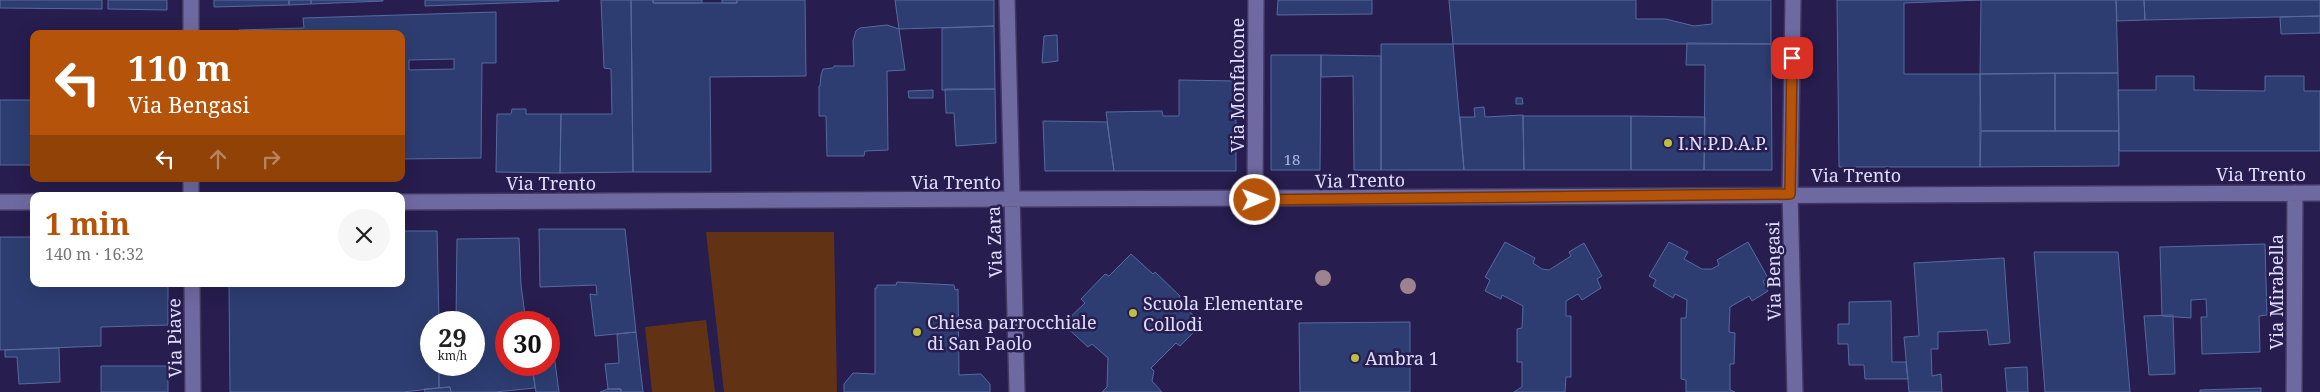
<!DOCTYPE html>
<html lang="it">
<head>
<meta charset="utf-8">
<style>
  body { margin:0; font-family:"Noto Serif",serif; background:#f6f6f6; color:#222; height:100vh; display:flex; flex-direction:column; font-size:19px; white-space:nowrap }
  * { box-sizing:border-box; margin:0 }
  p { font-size:16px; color:#767676 }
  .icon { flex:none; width:28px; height:28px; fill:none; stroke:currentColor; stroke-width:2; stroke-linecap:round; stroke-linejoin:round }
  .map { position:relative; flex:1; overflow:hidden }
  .side { position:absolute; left:30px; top:192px; width:375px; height:95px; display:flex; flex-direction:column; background:#fff; border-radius:10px; box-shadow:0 5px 20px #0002 }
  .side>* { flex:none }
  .guide { position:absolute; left:30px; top:30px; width:375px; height:152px; border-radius:10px; box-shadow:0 5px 20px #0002; background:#b45309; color:#fff; overflow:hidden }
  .speed { position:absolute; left:420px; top:311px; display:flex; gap:10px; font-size:25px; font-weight:700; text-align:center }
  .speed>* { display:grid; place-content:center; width:65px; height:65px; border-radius:50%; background:#fff; box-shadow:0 5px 20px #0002; line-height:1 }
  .speed small { font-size:12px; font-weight:400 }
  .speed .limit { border:8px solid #d22; background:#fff; color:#111 }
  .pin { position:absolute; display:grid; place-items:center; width:42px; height:42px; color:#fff; margin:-21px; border-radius:10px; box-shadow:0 2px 8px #0006 }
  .me { position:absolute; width:55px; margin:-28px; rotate:89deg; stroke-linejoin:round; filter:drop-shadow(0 0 4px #0008) }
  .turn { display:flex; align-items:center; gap:18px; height:105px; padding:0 15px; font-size:22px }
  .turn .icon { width:65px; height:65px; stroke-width:2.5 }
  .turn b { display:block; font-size:35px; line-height:42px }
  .lanes { display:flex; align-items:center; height:48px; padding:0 15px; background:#0003; justify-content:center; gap:25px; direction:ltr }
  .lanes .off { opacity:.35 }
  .round { display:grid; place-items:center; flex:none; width:52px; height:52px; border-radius:26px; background:#f6f6f6 }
  .summary { display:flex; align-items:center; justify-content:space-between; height:85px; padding:0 15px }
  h1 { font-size:30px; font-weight:700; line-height:38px; color:#b45309 }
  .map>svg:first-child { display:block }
  .pitch { fill:#623215 }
  .building { fill:#2d3d71; stroke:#576a9e; fill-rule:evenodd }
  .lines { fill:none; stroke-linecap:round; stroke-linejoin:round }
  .minor-casing { stroke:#433863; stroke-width:18 }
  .minor { stroke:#6f69a1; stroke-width:15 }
  .tree { fill:#9c838f }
  .route-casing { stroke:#753606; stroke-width:12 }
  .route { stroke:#b45309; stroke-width:9 }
  .poi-dot { fill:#c0be41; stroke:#271d4e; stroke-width:2 }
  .labels { text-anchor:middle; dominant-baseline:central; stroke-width:5; stroke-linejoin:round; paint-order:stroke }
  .number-label { font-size:15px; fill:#b3b6db }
  .street-label { font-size:18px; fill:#e0defe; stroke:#271d4e }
  .poi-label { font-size:18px; fill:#e0defe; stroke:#271d4e; text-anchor:start }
</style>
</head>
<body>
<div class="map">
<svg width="2320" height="392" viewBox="0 0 2320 392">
  <rect width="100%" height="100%" fill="#271d4e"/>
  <path class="pitch" d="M706 232H834L837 392H724Z
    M706 320 715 392H652L645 327Z"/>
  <path class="building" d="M0 0H102V9L0 8Z
    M108 0H167V10L108 9Z
    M214 0H289V5L214 7Z
    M289 0H311V4L289 5Z
    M311 0H383V1L311 4Z
    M425 0H559V1L425 6Z
    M601 0H631L633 172 560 173 561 114H612L611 69 604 68Z
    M631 0H653V3H737V0H805L806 76 710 77 711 172H633Z
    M653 0H702V3H653Z
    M722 0H737V3H722Z
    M895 0H994V26L899 29Z
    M1278 0H1372V14L1277 15Z
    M1449 0H1636V19H1666L1694 26 1712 24V0H1771V44H1453Z
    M1837 0H1981L1904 3V74H1980V167H1839Z
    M1981 0H2116L2118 73 1980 74Z
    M2116 0H2144L2145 20 2117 21Z
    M2144 0H2320V16L2145 20Z
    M496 12V63H482L481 158 401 159V34H239V30L304 28 303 18ZM454 59V69L409 70V60Z
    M2320 16V33L2281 34 2280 17Z
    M887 25 899 29 905 70 887 71 888 150 865 151 864 156H827L826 116H819V86H820L821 75 823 69 833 68 834 66H854L853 41 856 31 860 28Z
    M994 26 995 89 942 90V28Z
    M1057 35 1058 61 1042 63 1044 36Z
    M1687 43 1771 44 1772 170H1704L1705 65H1686Z
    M1381 44H1453L1464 170H1381Z
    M1271 55H1321L1320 170H1271Z
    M1321 55 1381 56V170H1354L1353 76 1321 77Z
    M2055 73V131H1981L1980 74Z
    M2055 73H2118L2119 131H2055Z
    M2156 76H2194V90L2265 91V76H2304V91H2320V151H2119L2118 90H2156Z
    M1179 80 1236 81V171H1114L1106 112 1162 111 1163 116H1179Z
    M945 89H995L996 143 956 146 954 113H946Z
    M933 90V98H909L908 91Z
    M1516 98H1522L1523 104H1516Z
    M0 100H34L33 165H0Z
    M1484 107 1485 117 1523 115 1524 170H1464L1460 117H1475L1474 108Z
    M512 109H526V114H561L560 173 496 172 497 114H511Z
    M1523 116H1631V170H1524Z
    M1631 116 1705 117 1704 170H1631Z
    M1043 121 1107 122 1114 171H1045Z
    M1981 131H2119V166L1980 167Z
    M539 229H625L636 332 595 336 590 294 597 295 596 285 540 287Z
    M401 231H437L439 322H431V365H439V388L403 392H230L229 284H401Z
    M0 237H34V284H168V325L101 327V346L0 350Z
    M519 238 521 285 526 322H506V365H532L535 388 495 392H451L450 387 439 388V365H474V322H456L457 239Z
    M1505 242 1535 258 1533 263 1542 269 1549 270 1571 256 1569 252 1584 243 1602 276 1597 279 1601 288 1582 300 1578 294 1566 301V316H1571V377H1566L1565 392H1514L1522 387V362H1517V329L1522 328 1523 306 1502 295 1501 299 1485 291 1490 280 1485 277Z
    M1669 242 1688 252 1684 259 1702 269H1712L1719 265 1717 260 1748 242 1768 278 1763 281 1768 291 1752 301 1749 296 1730 307 1729 332 1735 333 1734 364H1730V390L1735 392H1686V380L1681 379V318H1686L1687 300 1675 294 1673 298 1653 286 1656 280 1649 276Z
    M2265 244 2267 315 2259 316 2260 352 2202 354 2201 317H2207L2206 299 2191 300V318L2162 316 2160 247Z
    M2034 252H2118L2130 392H2045Z
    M1131 254 1153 274 1155 272 1180 296 1178 300 1202 324 1180 346 1176 343 1151 368 1154 371 1152 381 1162 392H1102L1107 387 1108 358 1092 344 1088 347 1063 324 1085 303 1081 299 1105 274 1109 276Z
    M2004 258 2010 343 1989 345 1987 330 1938 332V349H1931L1932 376 1941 374 1942 392H1909L1904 337 1919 336 1914 263Z
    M897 282 954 285 955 290 958 289 959 375 981 374 990 384V392H844V384L853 373 875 374V288H877V285H896Z
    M1891 301 1892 362H1906L1908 379H1865L1864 365H1849L1848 344H1838V324H1849V302Z
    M2173 315 2175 374 2149 375 2144 316Z
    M549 318 559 392H536L532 365H549V322H526L525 321Z
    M1410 322V392H1300L1299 323Z
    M636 332 643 392H621V389H608L605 364 619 363 617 334Z
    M59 348 60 382 19 384 17 357H5V350Z
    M101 366H168V392H101Z
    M2027 367 2028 392H2007L2005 368Z
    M450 387 451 392H425L424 389Z
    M2261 388V392H2200V390Z
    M608 389H621V392H600Z"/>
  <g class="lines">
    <defs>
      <path id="minor" d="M191 0V34
        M1007 0 1017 392
        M1793 0 1790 194 1795 392
        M191 179V196
        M1255 199 1256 0
        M0 202H34
        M401 202 2320 193
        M192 284 193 392
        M2294 392 2295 193"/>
    </defs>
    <use href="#minor" class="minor-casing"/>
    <use href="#minor" class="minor"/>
  </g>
  <g class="tree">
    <circle cx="1323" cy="278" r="8"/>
    <circle cx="1408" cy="286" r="8"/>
  </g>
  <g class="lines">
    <defs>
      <path id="route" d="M1255 200 1790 194 1792 58"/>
    </defs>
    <use href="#route" class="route-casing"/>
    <use href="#route" class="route"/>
  </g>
  <g class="poi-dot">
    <circle cx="1668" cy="143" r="5"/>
    <circle cx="1133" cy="313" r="5"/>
    <circle cx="917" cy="332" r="5"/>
    <circle cx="1355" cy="358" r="5"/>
  </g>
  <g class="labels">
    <g class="number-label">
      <text x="1292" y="159">18</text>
    </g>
    <g class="street-label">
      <text transform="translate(1237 85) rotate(-90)">Via Monfalcone</text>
      <text x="2261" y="174">Via Trento</text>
      <text x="1856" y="175">Via Trento</text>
      <text transform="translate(1360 180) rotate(-1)">Via Trento</text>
      <text x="956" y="182">Via Trento</text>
      <text x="551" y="183">Via Trento</text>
      <text transform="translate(994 242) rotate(-92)">Via Zara</text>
      <text transform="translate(1773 271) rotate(-91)">Via Bengasi</text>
      <text transform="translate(2276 292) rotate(-90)">Via Mirabella</text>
      <text transform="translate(174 338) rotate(-91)">Via Piave</text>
    </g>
    <g class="poi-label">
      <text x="1678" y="143">I.N.P.D.A.P.</text>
      <text x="1143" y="303">Scuola Elementare<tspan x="1143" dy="21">Collodi</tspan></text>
      <text x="927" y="322">Chiesa parrocchiale<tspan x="927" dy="21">di San Paolo</tspan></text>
      <text x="1365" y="358">Ambra 1</text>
    </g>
  </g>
</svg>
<div class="speed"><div>29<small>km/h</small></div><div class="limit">30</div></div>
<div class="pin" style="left:1792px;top:58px;background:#d93025"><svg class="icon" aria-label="arrive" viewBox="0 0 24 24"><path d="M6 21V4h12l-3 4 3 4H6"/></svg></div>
<svg class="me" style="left:1255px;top:200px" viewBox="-20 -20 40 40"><circle r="17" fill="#b45309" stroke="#fff" stroke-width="3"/><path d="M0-11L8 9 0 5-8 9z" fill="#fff"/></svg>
<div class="guide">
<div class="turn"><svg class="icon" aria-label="left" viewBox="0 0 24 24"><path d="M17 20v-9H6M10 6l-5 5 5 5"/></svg><div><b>110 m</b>Via Bengasi</div></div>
<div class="lanes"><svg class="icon" aria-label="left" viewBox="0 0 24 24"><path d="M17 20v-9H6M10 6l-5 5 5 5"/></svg><svg class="icon off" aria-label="ahead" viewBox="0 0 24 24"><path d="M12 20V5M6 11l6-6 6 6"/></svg><svg class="icon off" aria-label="right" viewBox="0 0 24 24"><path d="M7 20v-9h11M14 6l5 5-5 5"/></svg></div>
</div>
<section class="side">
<div class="summary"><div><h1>1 min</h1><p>140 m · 16:32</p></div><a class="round"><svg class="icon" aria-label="close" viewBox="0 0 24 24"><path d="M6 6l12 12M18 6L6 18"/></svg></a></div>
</section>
</div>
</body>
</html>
